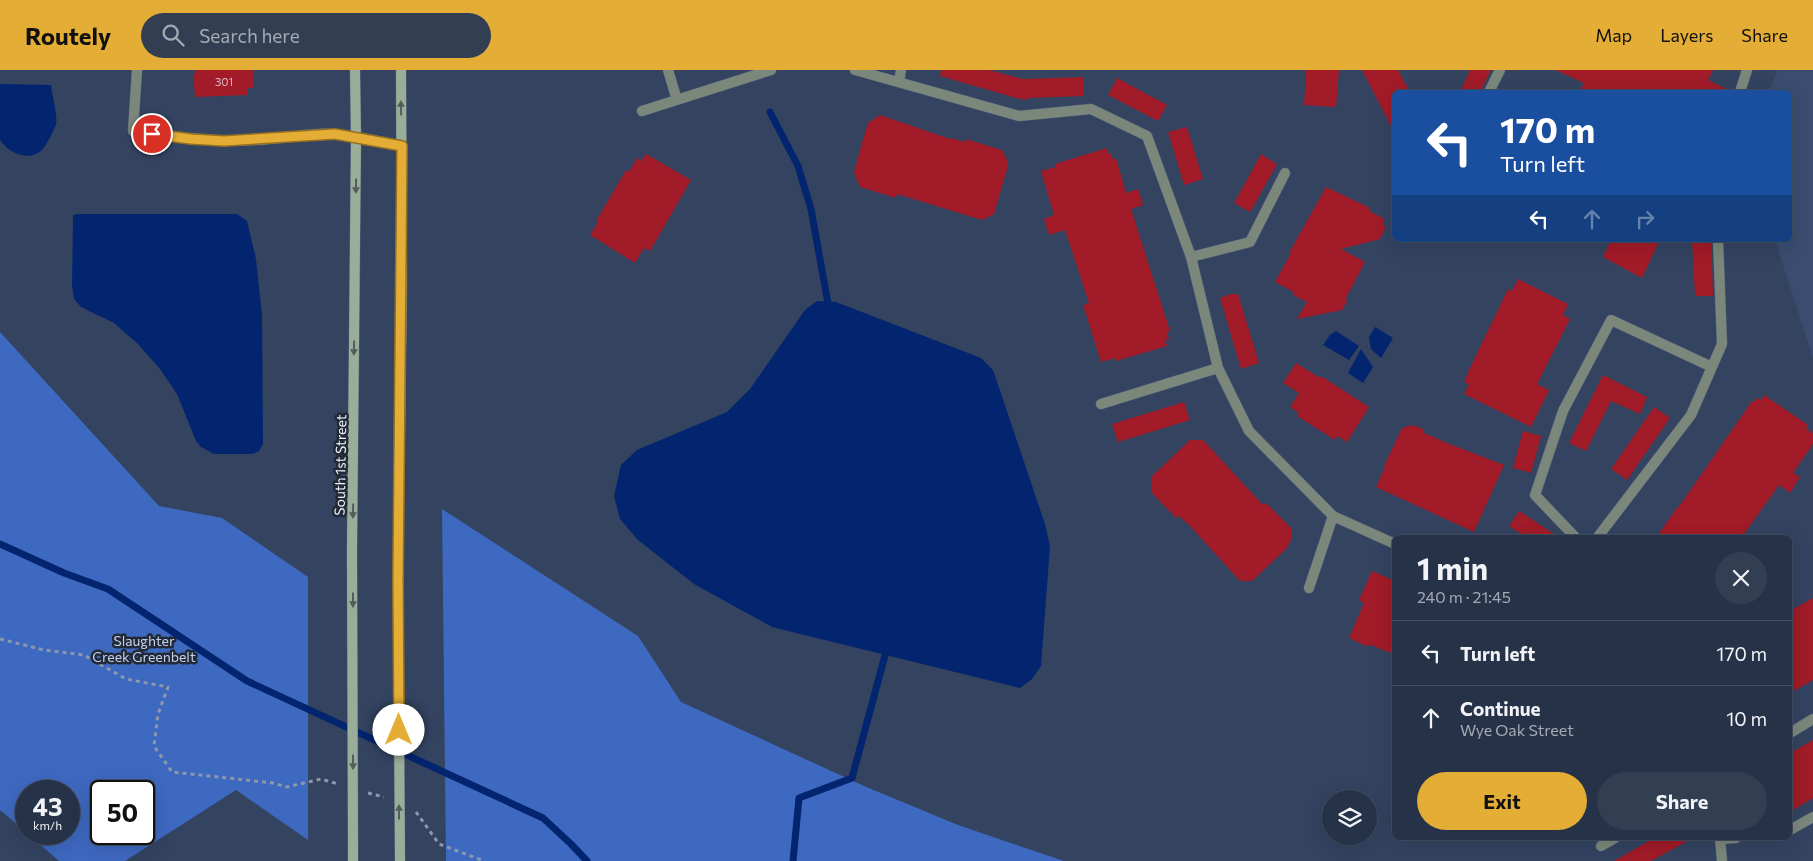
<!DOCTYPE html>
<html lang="en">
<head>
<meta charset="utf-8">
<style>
  body { margin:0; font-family:Commissioner,sans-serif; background:#323e52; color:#f1f3f6; height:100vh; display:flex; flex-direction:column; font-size:19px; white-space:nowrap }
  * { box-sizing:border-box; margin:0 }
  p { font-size:16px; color:#a4aab4 }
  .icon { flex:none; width:28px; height:28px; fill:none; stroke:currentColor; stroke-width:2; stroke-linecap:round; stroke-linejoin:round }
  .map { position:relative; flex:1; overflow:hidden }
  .panel { position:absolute; left:1392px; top:465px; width:400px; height:305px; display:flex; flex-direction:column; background:#263248; border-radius:8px; box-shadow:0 5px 20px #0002,0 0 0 1px #424d60 }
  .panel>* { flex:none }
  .hud { position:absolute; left:1392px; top:20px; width:400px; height:152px; border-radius:8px; box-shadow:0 5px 20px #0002,0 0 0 1px #424d60; background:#1a4fa0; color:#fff; overflow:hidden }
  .buttons { position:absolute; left:1322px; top:720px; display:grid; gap:10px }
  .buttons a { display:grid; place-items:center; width:55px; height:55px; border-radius:50%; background:#263248; box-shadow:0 5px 20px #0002,0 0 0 1px #424d60; font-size:25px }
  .speed { position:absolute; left:15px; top:710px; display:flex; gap:10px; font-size:25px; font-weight:700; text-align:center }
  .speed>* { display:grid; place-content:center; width:65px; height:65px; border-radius:50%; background:#263248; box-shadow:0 5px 20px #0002,0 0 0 1px #424d60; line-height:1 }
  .speed small { font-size:12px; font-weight:400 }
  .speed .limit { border:2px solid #111; border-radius:8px; background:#fff; color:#111 }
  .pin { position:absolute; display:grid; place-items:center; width:42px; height:42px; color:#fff; margin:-21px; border:2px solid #fff; border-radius:50%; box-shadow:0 1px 5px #0007 }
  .me { position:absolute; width:55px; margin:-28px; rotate:0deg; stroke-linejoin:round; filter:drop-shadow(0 0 4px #0008) }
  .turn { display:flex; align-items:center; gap:18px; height:105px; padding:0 25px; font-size:22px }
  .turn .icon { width:65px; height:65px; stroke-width:2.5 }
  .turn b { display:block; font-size:35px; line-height:42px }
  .lanes { display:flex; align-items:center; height:48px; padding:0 25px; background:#0003; justify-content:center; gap:25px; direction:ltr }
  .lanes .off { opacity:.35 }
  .round { display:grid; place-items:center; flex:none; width:52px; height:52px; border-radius:26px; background:#323e52 }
  .overview { display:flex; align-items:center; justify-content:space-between; height:85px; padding:0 25px }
  h1 { font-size:30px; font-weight:700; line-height:38px }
  .button { display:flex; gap:10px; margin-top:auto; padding:10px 25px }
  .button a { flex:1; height:58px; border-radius:30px; background:#e4ad35; color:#111; font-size:20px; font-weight:700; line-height:58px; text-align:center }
  .button a+a { background:#323e52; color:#f1f3f6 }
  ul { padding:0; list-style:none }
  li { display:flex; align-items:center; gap:15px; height:65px; padding:0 25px; border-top:1px solid #424d60 }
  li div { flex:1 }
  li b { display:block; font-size:19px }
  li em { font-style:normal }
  header { display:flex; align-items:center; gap:30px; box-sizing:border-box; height:70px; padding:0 25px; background:#e4ad35; color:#111 }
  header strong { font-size:24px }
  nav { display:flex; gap:28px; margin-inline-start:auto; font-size:18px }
  .search { width:350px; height:45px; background:#323e52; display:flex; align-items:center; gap:12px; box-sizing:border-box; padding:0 18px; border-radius:28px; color:#a4aab4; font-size:19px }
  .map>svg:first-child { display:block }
  .built { fill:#3a4d70 }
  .green { fill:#3e69c0; fill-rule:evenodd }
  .water { fill:#03256f }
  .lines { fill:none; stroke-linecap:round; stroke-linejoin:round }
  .stream { stroke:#03256f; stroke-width:7 }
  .building { fill:#a11b28 }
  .lane-casing { stroke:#515f79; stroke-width:11 }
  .street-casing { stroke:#515f79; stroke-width:11 }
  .secondary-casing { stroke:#515f79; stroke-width:11 }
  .path { stroke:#8c98ac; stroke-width:3; stroke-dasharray:4 4; stroke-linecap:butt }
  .lane { stroke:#7b877a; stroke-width:10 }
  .street { stroke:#7b877a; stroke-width:10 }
  .secondary { stroke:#9aad98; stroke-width:10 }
  .secondary-bridge-casing { stroke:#515f79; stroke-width:11; stroke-linecap:butt }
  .secondary-bridge { stroke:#9aad98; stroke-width:10 }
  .oneway { fill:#525e5e }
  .route-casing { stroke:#947022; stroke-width:12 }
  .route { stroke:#e4ad35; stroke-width:9 }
  .labels { text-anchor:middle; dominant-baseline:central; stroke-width:5; stroke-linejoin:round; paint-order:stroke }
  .number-label { font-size:11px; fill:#dabdc8 }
  .street-label { font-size:14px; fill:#edf3fe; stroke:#222937 }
  .park-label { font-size:14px; fill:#c3d2ec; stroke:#222937 }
</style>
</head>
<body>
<header>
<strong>Routely</strong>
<div class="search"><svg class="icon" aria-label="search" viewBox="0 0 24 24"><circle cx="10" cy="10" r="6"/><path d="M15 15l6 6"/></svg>Search here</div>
<nav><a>Map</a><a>Layers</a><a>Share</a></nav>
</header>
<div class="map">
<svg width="1813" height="791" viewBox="0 0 1813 791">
  <rect width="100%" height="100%" fill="#334360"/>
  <path class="built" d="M1777 0H1813V288L1775 170H1790V22H1769Z"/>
  <path class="green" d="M0 262 159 436 222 448 308 507V770L236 720 125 791H59L28 764H69V721H26V762L0 740ZM101 721H144V764H101Z
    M442 439 638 566 681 632 864 716 958 755 1064 791H446Z"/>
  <path class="water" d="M0 14 51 15C52 25 58 46 56 54 54 61 46 76 41 81 27 92 8 82 0 70Z
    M237 144 247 151 256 189 262 246 263 374 259 381 252 384H214L201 377 196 371 177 324 160 299 138 274 114 253 81 237 74 229 72 216 73 148V145L78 144Z
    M817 231 836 232 981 288 993 300 1045 454 1050 476 1041 596 1032 609 1020 618 772 557 694 514 638 470 620 449 614 426 621 395 637 380 727 342 750 319 805 240Z
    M1375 257 1393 268 1381 288 1371 279 1369 267Z
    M1336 261 1359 276 1349 290 1323 275 1330 265Z
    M1361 279 1373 297 1363 313 1348 303Z"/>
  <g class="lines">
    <path class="stream" d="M770 42 798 96 811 139 829 239
      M0 474 64 503 108 519 247 611 543 748 571 774 587 791
      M793 791 799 728 852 708 887 578"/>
  </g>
  <path class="building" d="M196 0H253L254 18H248V25L195 27 193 4 196 3Z
    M941 0H989L1023 9 1083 7 1084 26 1028 28V30L1020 29 940 6Z
    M1306 0H1339L1336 37 1304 35Z
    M1362 0H1398L1410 22H1395V64Z
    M1470 0H1491L1480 22H1460Z
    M1555 0H1713L1708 10 1733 22H1579L1584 13Z
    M1117 8 1167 35 1158 51 1108 25Z
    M880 45 950 69 951 68 965 72 966 69 1002 80 1008 92V96L994 144 982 150 897 124 896 128 860 117 854 103 861 76 868 53Z
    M1187 57 1203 109 1184 115 1168 62Z
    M1107 78 1108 84 1111 83 1112 89 1116 88 1126 123 1138 119 1143 135 1131 139 1170 261 1167 262 1169 269 1165 270 1167 276 1116 291V288L1101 292 1083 235 1089 233 1065 160 1049 165 1044 149 1054 145 1041 101 1056 97 1055 94Z
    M646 84 691 110 650 181 644 178 635 193 590 165 598 152 596 151 626 100 629 102 637 88 641 91Z
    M1261 84 1277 94 1250 142 1234 133Z
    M1326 117 1370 138 1369 141 1383 148 1385 159 1380 169 1341 179 1365 192 1346 228 1347 231 1342 240 1297 249 1307 232 1293 225 1294 222 1275 212 1291 183H1289Z
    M1611 170H1660L1642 208 1603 187Z
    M1692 170H1711L1713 226H1695Z
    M1518 209 1568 234 1563 245 1570 249 1537 314 1549 320 1531 357 1464 324 1469 314 1464 312 1469 300 1508 219 1512 221Z
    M1231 224H1238L1259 293 1241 299 1220 228Z
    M1296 293 1320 308 1321 306 1369 337 1347 372 1337 366 1335 370 1297 346 1299 343 1290 337 1299 323 1283 313Z
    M1603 305 1647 327 1640 344 1611 331 1586 381 1569 373Z
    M1764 325 1808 355 1806 359 1813 363V374L1793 403 1800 407 1790 423 1779 415 1741 468H1656L1677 437 1678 438 1752 331 1754 332 1757 328 1761 330Z
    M1184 332 1190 350 1118 372 1112 354Z
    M1654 337 1670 348 1627 410 1611 399Z
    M1412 355 1423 359 1424 363 1447 373 1504 395 1474 462 1376 417 1385 397 1384 396 1402 358Z
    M1523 361 1541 366 1531 403 1513 398Z
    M1190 370H1203L1263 435 1266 433 1292 459 1291 470 1286 479 1252 511H1240L1190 456 1179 446 1176 448 1151 422V407Z
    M1519 441 1560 468H1527L1509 456Z
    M1372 501 1395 511V572L1390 583 1369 574 1368 577 1349 568 1364 533 1359 530Z
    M1813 528V610L1790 623V541Z
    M1813 670V728L1790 742V683Z
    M1654 768H1693L1651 791H1614Z"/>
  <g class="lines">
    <defs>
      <path id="lane" d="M668 0 677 30
        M855 0 1019 46 1091 39 1147 66 1191 187 1218 298 1249 361 1333 446 1395 474
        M899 12 901 0
        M1489 22 1500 0
        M1740 22 1747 0
        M642 41 771 0
        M1191 187 1250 172 1285 103
        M1101 334 1218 298
        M1576 468 1535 425 1563 341 1611 250 1712 297
        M1597 468 1691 345 1722 274 1718 170
        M1309 518 1333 446
        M1790 663 1813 649
        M1790 760 1813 747
        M1720 768 1722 791
        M1720 769 1736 768
        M1601 776 1615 768"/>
      <path id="street" d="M137 0 133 61C174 67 215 72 256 70 277 69 297 65 318 64 331 63 344 65 356 67"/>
      <path id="secondary" d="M356 67 402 76
        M352 481 356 67 355 0
        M398 510 402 209 401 0
        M353 773V791"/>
    </defs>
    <use href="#lane" class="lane-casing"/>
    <use href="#street" class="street-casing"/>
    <use href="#secondary" class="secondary-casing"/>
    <path class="path" d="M0 569 44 580 84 585 126 609 168 617 158 644 154 676 172 702 273 713 287 717 321 709 338 714
      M368 723 384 727
      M416 742 439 774 484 791"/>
    <use href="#lane" class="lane"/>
    <use href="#street" class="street"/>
    <use href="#secondary" class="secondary"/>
    <defs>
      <path id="secondary-bridge" d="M352 481 353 773
        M398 510 400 791"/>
    </defs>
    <use href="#secondary-bridge" class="secondary-bridge-casing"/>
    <use href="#secondary-bridge" class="secondary-bridge"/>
  </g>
  <defs><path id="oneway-solid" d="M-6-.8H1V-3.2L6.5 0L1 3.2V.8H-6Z" transform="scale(1.25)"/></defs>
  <g class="oneway">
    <use href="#oneway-solid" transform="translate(401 38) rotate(-91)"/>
    <use href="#oneway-solid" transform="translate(356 116) rotate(91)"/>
    <use href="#oneway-solid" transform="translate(354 278) rotate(91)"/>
    <use href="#oneway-solid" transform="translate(353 441) rotate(91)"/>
    <use href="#oneway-solid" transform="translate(353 530) rotate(90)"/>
    <use href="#oneway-solid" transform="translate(353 692) rotate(90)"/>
    <use href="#oneway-solid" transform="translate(399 742) rotate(-90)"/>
  </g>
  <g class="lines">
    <defs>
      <path id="route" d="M152 64 191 69 224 71 335 64 402 76 398 510 399 660"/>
    </defs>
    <use href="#route" class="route-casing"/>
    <use href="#route" class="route"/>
  </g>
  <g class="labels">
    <g class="number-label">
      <text x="224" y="11">301</text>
    </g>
    <g class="street-label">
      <text transform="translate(340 395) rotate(-89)">South 1st Street</text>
    </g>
    <g class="park-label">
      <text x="144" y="570">Slaughter<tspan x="144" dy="16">Creek Greenbelt</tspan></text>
    </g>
  </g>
</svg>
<div class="buttons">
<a><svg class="icon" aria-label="layers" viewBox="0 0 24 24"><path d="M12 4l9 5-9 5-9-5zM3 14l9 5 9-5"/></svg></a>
</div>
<div class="speed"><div>43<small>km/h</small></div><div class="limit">50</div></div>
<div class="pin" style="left:152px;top:64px;background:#d93025"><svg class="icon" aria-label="arrive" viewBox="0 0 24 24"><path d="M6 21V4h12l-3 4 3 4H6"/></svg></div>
<svg class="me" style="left:399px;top:660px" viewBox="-20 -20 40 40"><circle r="19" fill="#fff"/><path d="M0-13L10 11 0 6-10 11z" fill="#e4ad35"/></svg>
<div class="hud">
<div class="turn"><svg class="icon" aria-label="left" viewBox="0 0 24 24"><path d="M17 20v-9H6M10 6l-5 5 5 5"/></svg><div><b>170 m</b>Turn left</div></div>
<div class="lanes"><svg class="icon" aria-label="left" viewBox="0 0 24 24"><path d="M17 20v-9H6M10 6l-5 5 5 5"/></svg><svg class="icon off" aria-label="ahead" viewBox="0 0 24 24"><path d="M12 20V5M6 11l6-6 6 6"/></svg><svg class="icon off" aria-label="right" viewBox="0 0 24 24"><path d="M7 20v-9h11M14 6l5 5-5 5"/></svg></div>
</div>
<section class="panel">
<div class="overview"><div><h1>1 min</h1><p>240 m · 21:45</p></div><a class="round"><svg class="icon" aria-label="close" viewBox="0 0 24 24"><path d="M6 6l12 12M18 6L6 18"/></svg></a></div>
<ul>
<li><svg class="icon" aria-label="left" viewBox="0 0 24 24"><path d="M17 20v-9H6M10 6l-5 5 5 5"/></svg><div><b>Turn left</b></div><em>170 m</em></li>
<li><svg class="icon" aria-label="ahead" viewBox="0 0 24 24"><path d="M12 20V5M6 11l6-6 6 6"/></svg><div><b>Continue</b><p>Wye Oak Street</p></div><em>10 m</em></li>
</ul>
<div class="button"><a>Exit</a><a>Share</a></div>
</section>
</div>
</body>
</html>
